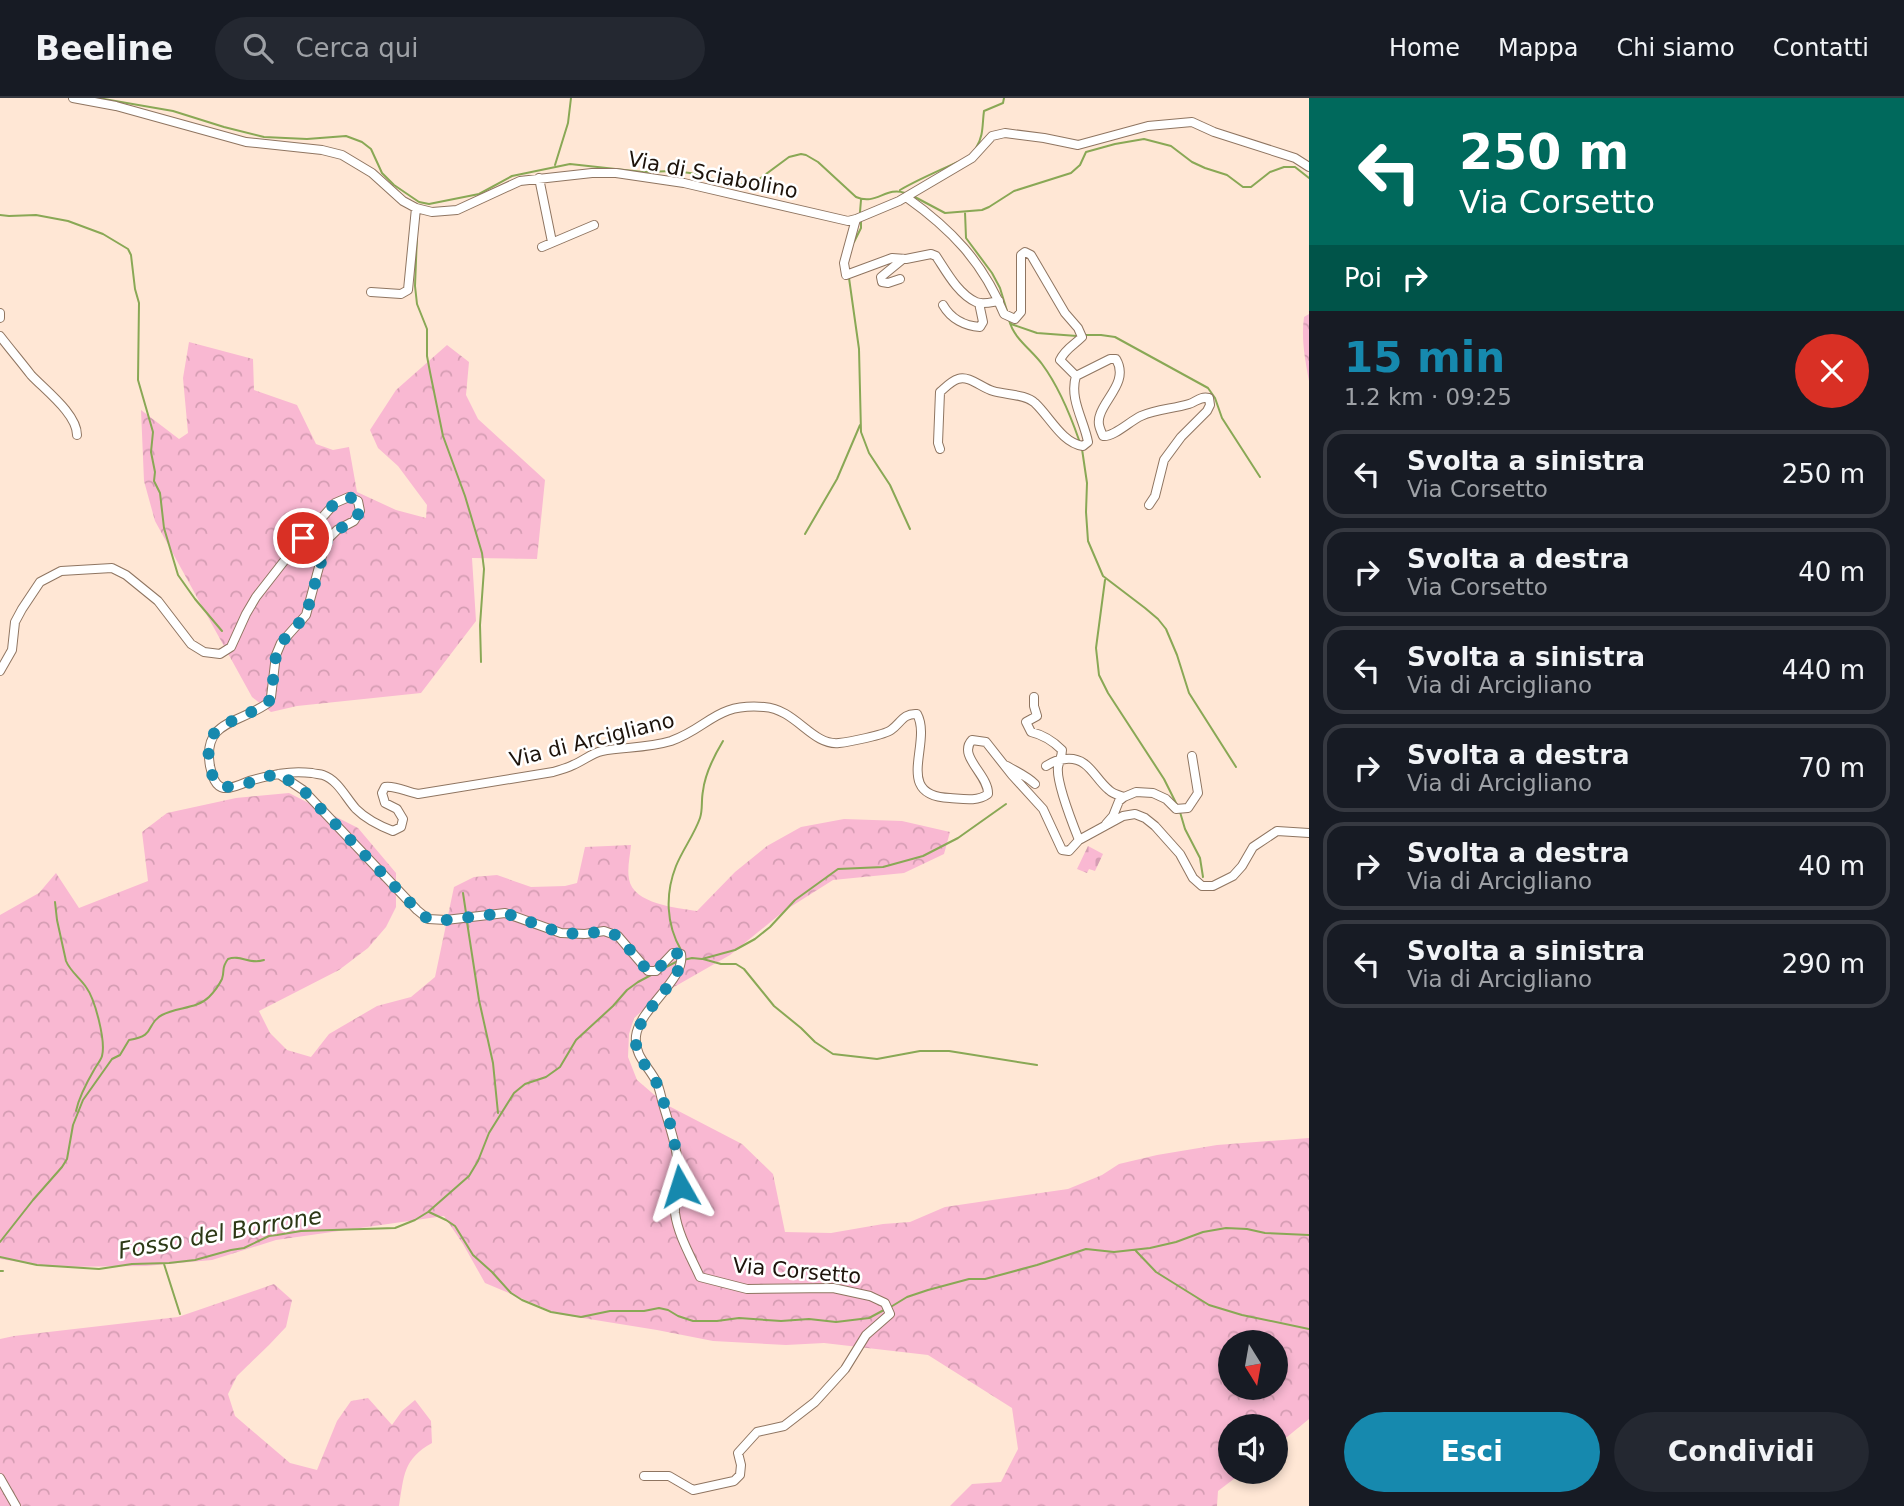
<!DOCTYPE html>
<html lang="it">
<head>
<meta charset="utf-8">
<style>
  body { margin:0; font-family:"DejaVu Sans",sans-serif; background:#242831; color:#f1f3f6; height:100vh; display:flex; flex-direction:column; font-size:26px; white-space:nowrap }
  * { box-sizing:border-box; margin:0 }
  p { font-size:23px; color:#9ea1a6 }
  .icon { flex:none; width:38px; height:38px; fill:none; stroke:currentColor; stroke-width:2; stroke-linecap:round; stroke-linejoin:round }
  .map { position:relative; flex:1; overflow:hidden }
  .details { display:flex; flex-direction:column; background:#171b24; width:595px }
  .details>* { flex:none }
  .banner { background:#00695c; color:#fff; overflow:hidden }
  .needle { width:46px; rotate:169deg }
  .fabs { position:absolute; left:1218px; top:1232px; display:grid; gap:14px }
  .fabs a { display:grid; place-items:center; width:70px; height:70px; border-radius:50%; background:#171b24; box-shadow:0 4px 10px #0003; font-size:35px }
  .pin { position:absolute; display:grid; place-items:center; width:60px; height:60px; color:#fff; margin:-30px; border:4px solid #fff; border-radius:50%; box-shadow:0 2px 7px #0007 }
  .me { position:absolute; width:77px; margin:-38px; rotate:354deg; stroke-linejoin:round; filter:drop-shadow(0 0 5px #0008) }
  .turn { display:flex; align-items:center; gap:24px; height:147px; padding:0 35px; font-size:32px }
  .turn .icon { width:91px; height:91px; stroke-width:2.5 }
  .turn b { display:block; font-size:49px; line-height:60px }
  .then { display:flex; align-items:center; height:66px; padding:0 35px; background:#0003; gap:14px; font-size:26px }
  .round { display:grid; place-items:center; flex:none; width:74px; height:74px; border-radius:37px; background:#242831 }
  .head { display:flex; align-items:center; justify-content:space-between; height:119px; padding:0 35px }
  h1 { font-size:42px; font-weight:800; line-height:52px; color:#1689ae }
  .cta { display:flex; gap:14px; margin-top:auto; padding:14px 35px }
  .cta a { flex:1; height:80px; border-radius:42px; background:#1689ae; color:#fff; font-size:28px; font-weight:800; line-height:80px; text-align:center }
  .cta a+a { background:#242831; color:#f1f3f6 }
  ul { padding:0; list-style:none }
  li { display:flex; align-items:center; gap:21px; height:88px; margin:0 14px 10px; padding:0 21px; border:4px solid #363941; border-radius:21px }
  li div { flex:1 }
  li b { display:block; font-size:26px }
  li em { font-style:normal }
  header { display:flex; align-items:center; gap:42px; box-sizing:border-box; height:98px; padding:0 35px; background:#171b24; border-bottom:2px solid #363941 }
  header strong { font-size:33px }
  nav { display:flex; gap:38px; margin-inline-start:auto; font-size:24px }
  .search { width:490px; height:63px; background:#242831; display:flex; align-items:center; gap:18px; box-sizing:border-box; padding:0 24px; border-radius:38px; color:#9ea1a6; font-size:26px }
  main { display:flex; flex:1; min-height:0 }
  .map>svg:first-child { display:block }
  .forest { fill:url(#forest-crowns); fill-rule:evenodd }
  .cemetery { fill:url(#cemetery-stones) }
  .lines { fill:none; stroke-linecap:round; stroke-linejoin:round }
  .stream { stroke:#89a855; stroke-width:2 }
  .minor-casing { stroke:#8f7561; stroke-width:10 }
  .minor { stroke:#fff; stroke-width:8 }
  .route { stroke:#1689ae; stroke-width:12; stroke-dasharray:0 21.6 }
  .labels { text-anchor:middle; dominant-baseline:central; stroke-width:5; stroke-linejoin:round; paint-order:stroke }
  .street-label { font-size:21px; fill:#1d130b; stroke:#fff }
  .water-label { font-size:23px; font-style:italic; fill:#2c3916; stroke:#fff }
</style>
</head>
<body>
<header>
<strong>Beeline</strong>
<div class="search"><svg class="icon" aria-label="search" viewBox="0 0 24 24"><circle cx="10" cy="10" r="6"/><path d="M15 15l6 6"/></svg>Cerca qui</div>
<nav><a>Home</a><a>Mappa</a><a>Chi siamo</a><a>Contatti</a></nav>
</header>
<main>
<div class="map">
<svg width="1309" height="1408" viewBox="0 0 1309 1408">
  <defs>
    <pattern id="forest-crowns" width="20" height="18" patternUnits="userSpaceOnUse" patternTransform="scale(1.75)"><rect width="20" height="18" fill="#f9b8d2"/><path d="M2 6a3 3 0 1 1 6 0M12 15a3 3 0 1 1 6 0" fill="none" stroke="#d59db3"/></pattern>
    <pattern id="cemetery-stones" width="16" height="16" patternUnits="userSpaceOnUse" patternTransform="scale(1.75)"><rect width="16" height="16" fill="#f9b8d2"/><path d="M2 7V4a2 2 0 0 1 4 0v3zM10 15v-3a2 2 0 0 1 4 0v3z" fill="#d59db3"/></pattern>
  </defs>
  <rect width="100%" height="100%" fill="#ffe7d5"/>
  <path class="forest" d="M1309 216V283C1305 261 1301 241 1304 219Z
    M189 244 253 261 254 292 297 307 316 346 333 352 349 349 357 394 396 412 426 420 427 407 398 368 378 350 370 332 396 292 447 247 469 264 466 297 478 321 545 382 537 461 472 460 476 523 421 595 297 608 271 614 252 599 155 423 144 383 141 312 179 341 188 335 183 280Z
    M289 695 358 730 396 775V809L386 829 368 850 339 872 259 913 270 935 287 952 311 959 329 936 377 908 411 899 435 879 454 789 474 779 497 777 531 789 565 788 577 785 585 749 631 747C630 758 627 771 629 781 633 806 677 810 697 813L735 774 767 748 801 729 844 721 902 723 950 734 944 756 904 775 833 782 784 813 730 857 660 897 634 920 629 936 628 959 637 982 665 1006 742 1046 773 1076 785 1134 831 1135 883 1126 910 1124 945 1109 1068 1091 1102 1077 1119 1066 1157 1057 1217 1047 1309 1040V1321L1276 1348V1328H1230V1374H1243L1218 1393 1217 1408H950L972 1386 1001 1384 1018 1351 1012 1310 928 1257 824 1245 786 1247 713 1243 657 1232 558 1216 485 1185 463 1146 444 1118 276 1142 212 1162 146 1168 51 1169 0 1161V817L39 795 56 775 79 810 148 783 142 734 167 715 236 700ZM1230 1244H1276V1290H1230Z
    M274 1186 292 1202 286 1229 269 1247 237 1278 228 1296 235 1318 290 1365 317 1372 337 1323 351 1303 368 1300 392 1327 402 1313 415 1302 431 1323 432 1345C403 1361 404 1378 399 1408H0V1241L14 1238 178 1219Z"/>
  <path class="cemetery" d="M1088 748 1103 756 1095 773 1089 771 1087 775 1077 771Z"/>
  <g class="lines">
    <path class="stream" d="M98 0 173 13 224 29 264 39 307 41 346 38 362 44 371 51 382 75 394 87 419 104 429 106 479 96 512 78 570 66 643 74 674 73 690 75 731 86H746L758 82 789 59 801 56 806 57 818 64 856 99C876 108 886 88 905 95
      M976 50C984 37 982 27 984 13L1003 5 1004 0
      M555 67 568 25 571 0
      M900 92C919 81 938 73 958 64
      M913 98 945 115 982 112 989 109 1014 93 1071 75 1080 67 1086 54 1115 46 1144 41 1171 48 1192 64 1205 70 1227 77 1243 89H1251L1270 74 1284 69H1295L1309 80
      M860 114 861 102
      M965 114 966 140 992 175 1000 190 1007 213
      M0 117 9 118 36 117 68 123 103 136 128 151 131 157 135 191 139 205 138 282 153 334 151 354 155 374 154 383 160 395 164 430 178 477 195 501 222 533
      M417 137 415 188 417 206 427 231V258L430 274 443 338 465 398 482 455 484 471 480 527 481 564
      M854 144 861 130V123
      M849 180 859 251 861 334 869 355 890 387 910 431
      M1009 222C1014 241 1031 251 1042 266 1059 289 1070 316 1079 342
      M1011 226 1037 235 1077 238
      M1086 237H1101L1115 239 1208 290 1215 300 1222 320 1260 379
      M1082 351 1087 385 1086 414 1088 443 1103 478 1145 510 1158 521 1166 531 1177 557 1189 595 1236 669
      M805 436 837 381 860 327
      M1105 482 1096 550 1099 577 1108 595 1164 681 1178 709
      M1180 714 1185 731 1200 760 1203 779
      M463 795 466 815
      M55 804 57 822 66 863C70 873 80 880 86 889 95 901 106 943 102 958 101 962 96 968 94 972 87 984 79 999 76 1013
      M467 824 479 902 493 965 498 1015
      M681 852C666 826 665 796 676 768 683 751 694 737 700 720 703 711 701 702 703 693 705 675 714 658 723 643
      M703 861 721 866H736L744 871 774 908 801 930 815 944 833 956 877 961 920 953H949L1037 967
      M683 862 692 860 702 861 735 852 755 841 770 829 795 802 838 771 883 769 923 758 958 740 1006 706
      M664 870 678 863
      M429 1114 446 1122 455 1128 473 1157 492 1174 511 1195 522 1202 551 1214 581 1219 610 1213H644L659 1210 668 1212 678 1218 693 1223H717L739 1220 781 1223 809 1221 836 1224 869 1220 884 1212
      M0 1144 33 1102 62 1069 67 1061 73 1027 83 1002 112 961 120 957 129 942C157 938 145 926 162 917 177 909 197 911 209 899 213 895 219 887 222 881 225 872 221 870 228 861 241 856 249 867 264 862
      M1136 1153 1156 1174 1209 1207 1242 1217 1309 1231
      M0 1159 37 1167 99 1171 132 1166 169 1165 195 1162 231 1152 244 1150 269 1138 277 1137 301 1133 395 1130 415 1122 428 1114 469 1078 478 1063 489 1035 514 995 525 986 546 979 560 969 576 942 613 908 627 892 638 884 653 876
      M164 1166 180 1216
      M0 1173H3
      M889 1210 907 1199 928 1192 969 1181H985L1037 1167 1086 1151 1114 1154 1150 1150 1176 1144 1203 1134 1226 1130 1247 1131 1265 1135 1309 1137"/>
    <defs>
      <path id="minor" d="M73 0 116 8 246 44 322 52 342 57 372 75 403 103 416 110 432 114 457 112 520 83 592 75H616L684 85 848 123 856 121 899 103 972 60 992 38 1005 35 1044 40 1078 47 1148 28 1192 24 1214 34 1295 60 1309 69
        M539 80 552 144
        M906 99C951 131 983 164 1004 216L1015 221 1021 214V157L1025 154 1031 157 1065 215 1078 230 1082 239C1074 247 1065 251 1060 262L1076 278 1110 261H1116C1129 283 1105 300 1100 317 1097 325 1100 331 1103 338 1114 339 1130 323 1141 318 1157 311 1172 311 1189 306 1196 304 1200 298 1209 300L1210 307 1207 313 1181 339 1164 362 1155 398 1149 407
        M856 121 844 165 846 177 892 160 906 161 931 156 936 158C946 173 958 196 976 204 983 207 992 204 999 203
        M542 149 594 127
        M900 181 888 185 882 184 881 179 903 161
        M371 194 401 196 408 192 416 110
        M943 207C951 221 965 228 980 229L983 224 979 205
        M0 215V220
        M0 238C10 251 21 264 31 277 45 292 77 316 77 337
        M940 351 938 345 940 294C945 290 951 283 958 281 969 277 982 290 993 293 1006 297 1026 296 1035 305 1050 319 1062 345 1083 348L1088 344C1084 322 1069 301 1076 278
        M0 573 12 552 15 524 22 511 40 484 61 473 112 470 126 477 158 503 191 546 204 554 220 556 231 549 246 516 256 499 288 458 335 405 349 399 358 403 360 413 354 423 337 432 326 443 306 517 281 545 276 557 271 599 268 605C239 626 202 622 210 668 212 676 214 688 224 690 231 691 242 686 249 683 271 677 289 672 312 675 316 676 320 676 323 677 338 682 346 700 356 711 366 721 380 728 393 733L401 729 403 721 397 711 385 705 382 695 385 689C394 687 407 694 418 696L553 674C560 672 567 670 573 667 583 663 592 655 602 653 625 649 648 650 671 643 710 629 715 605 764 609 796 611 812 648 839 645 849 644 884 637 891 632 901 625 903 615 917 616 933 645 892 698 950 700 963 701 977 704 988 696 989 677 957 658 972 642L986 644 1012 677 1043 711 1062 752 1069 753 1079 742 1123 718 1135 716 1145 720 1155 728 1180 756 1193 780 1202 788H1213L1233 778 1242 768 1253 749 1277 733 1309 735
        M1034 599V608L1037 618 1026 624 1031 634C1044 637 1053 643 1062 652 1062 659 1059 663 1058 669 1056 684 1073 727 1079 742
        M1007 668C1017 674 1027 678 1035 686
        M1046 668C1054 663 1057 662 1066 661 1089 659 1094 680 1109 692 1113 696 1118 697 1124 699
        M279 676 303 692 417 812 428 821 446 822 505 815 561 835 585 836 604 833 618 838 648 873H656L673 855 681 856C686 881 639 911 636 938 634 959 649 968 657 985 660 992 661 999 663 1006 671 1032 679 1056 680 1084 680 1094 674 1105 675 1115 678 1137 691 1159 700 1179L747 1191 833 1190 870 1198 885 1205 890 1216 866 1237 845 1271 815 1304 784 1328 757 1334 738 1355 741 1367 740 1377 734 1383 693 1392 669 1378H644
        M1106 726 1113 718 1119 703 1124 699 1136 694 1153 695 1166 701 1176 711 1188 710 1198 695 1192 658
        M0 1380 16 1408"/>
    </defs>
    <use href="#minor" class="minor-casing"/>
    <use href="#minor" class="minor"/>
  </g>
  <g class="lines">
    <path class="route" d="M303 440 335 405 349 399 358 403 360 413 354 423 337 432 327 443 306 517 281 545 276 557 271 599 268 605C252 616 223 623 212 638 207 645 208 656 210 664 211 671 212 680 216 685 226 696 265 679 278 675L303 692 417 812 428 821 446 822 505 815 561 835 585 836 604 833 618 838 648 873H656L673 855 681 856C686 882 635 913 636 945 636 961 652 973 658 988 670 1020 678 1053 680 1088"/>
  </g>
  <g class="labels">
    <g class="street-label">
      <text transform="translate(713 77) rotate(11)">Via di Sciabolino</text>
      <text transform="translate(592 642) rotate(-14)">Via di Arcigliano</text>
      <text transform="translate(797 1173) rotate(5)">Via Corsetto</text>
    </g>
    <g class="water-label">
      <text transform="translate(220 1135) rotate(-10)">Fosso del Borrone</text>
    </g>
  </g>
</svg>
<div class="fabs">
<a><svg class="needle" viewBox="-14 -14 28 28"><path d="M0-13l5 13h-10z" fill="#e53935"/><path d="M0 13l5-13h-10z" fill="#9ea1a6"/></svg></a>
<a><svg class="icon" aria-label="sound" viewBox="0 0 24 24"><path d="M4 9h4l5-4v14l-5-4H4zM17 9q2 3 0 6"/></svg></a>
</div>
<div class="pin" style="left:303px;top:440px;background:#d93025"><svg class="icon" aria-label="arrive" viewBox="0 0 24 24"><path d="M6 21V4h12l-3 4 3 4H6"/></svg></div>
<svg class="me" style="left:680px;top:1088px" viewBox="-20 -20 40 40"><path d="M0-17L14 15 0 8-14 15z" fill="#1689ae" stroke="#fff" stroke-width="4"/></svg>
</div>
<section class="details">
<div class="banner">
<div class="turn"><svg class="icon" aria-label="left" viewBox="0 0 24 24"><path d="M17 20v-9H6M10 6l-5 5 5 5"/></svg><div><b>250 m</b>Via Corsetto</div></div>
<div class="then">Poi<svg class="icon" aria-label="right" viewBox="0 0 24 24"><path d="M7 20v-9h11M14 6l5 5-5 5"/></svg></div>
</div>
<div class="head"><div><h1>15 min</h1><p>1.2 km · 09:25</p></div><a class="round" style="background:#d93025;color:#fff"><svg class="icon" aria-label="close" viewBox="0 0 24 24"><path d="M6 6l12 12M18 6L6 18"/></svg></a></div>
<ul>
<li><svg class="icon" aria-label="left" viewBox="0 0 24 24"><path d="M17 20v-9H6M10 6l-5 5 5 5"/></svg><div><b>Svolta a sinistra</b><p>Via Corsetto</p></div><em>250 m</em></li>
<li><svg class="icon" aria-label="right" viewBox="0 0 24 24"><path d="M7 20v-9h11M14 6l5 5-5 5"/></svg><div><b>Svolta a destra</b><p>Via Corsetto</p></div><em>40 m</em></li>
<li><svg class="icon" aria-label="left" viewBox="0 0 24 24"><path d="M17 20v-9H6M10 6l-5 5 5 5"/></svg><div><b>Svolta a sinistra</b><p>Via di Arcigliano</p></div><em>440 m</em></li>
<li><svg class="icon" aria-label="right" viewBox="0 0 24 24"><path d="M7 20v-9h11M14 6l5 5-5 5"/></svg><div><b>Svolta a destra</b><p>Via di Arcigliano</p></div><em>70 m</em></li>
<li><svg class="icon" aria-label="right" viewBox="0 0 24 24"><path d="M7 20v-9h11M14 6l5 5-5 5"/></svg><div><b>Svolta a destra</b><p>Via di Arcigliano</p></div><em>40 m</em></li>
<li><svg class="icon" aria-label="left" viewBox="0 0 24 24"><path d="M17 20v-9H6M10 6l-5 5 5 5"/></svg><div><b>Svolta a sinistra</b><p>Via di Arcigliano</p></div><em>290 m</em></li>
</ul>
<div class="cta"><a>Esci</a><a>Condividi</a></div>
</section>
</main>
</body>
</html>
